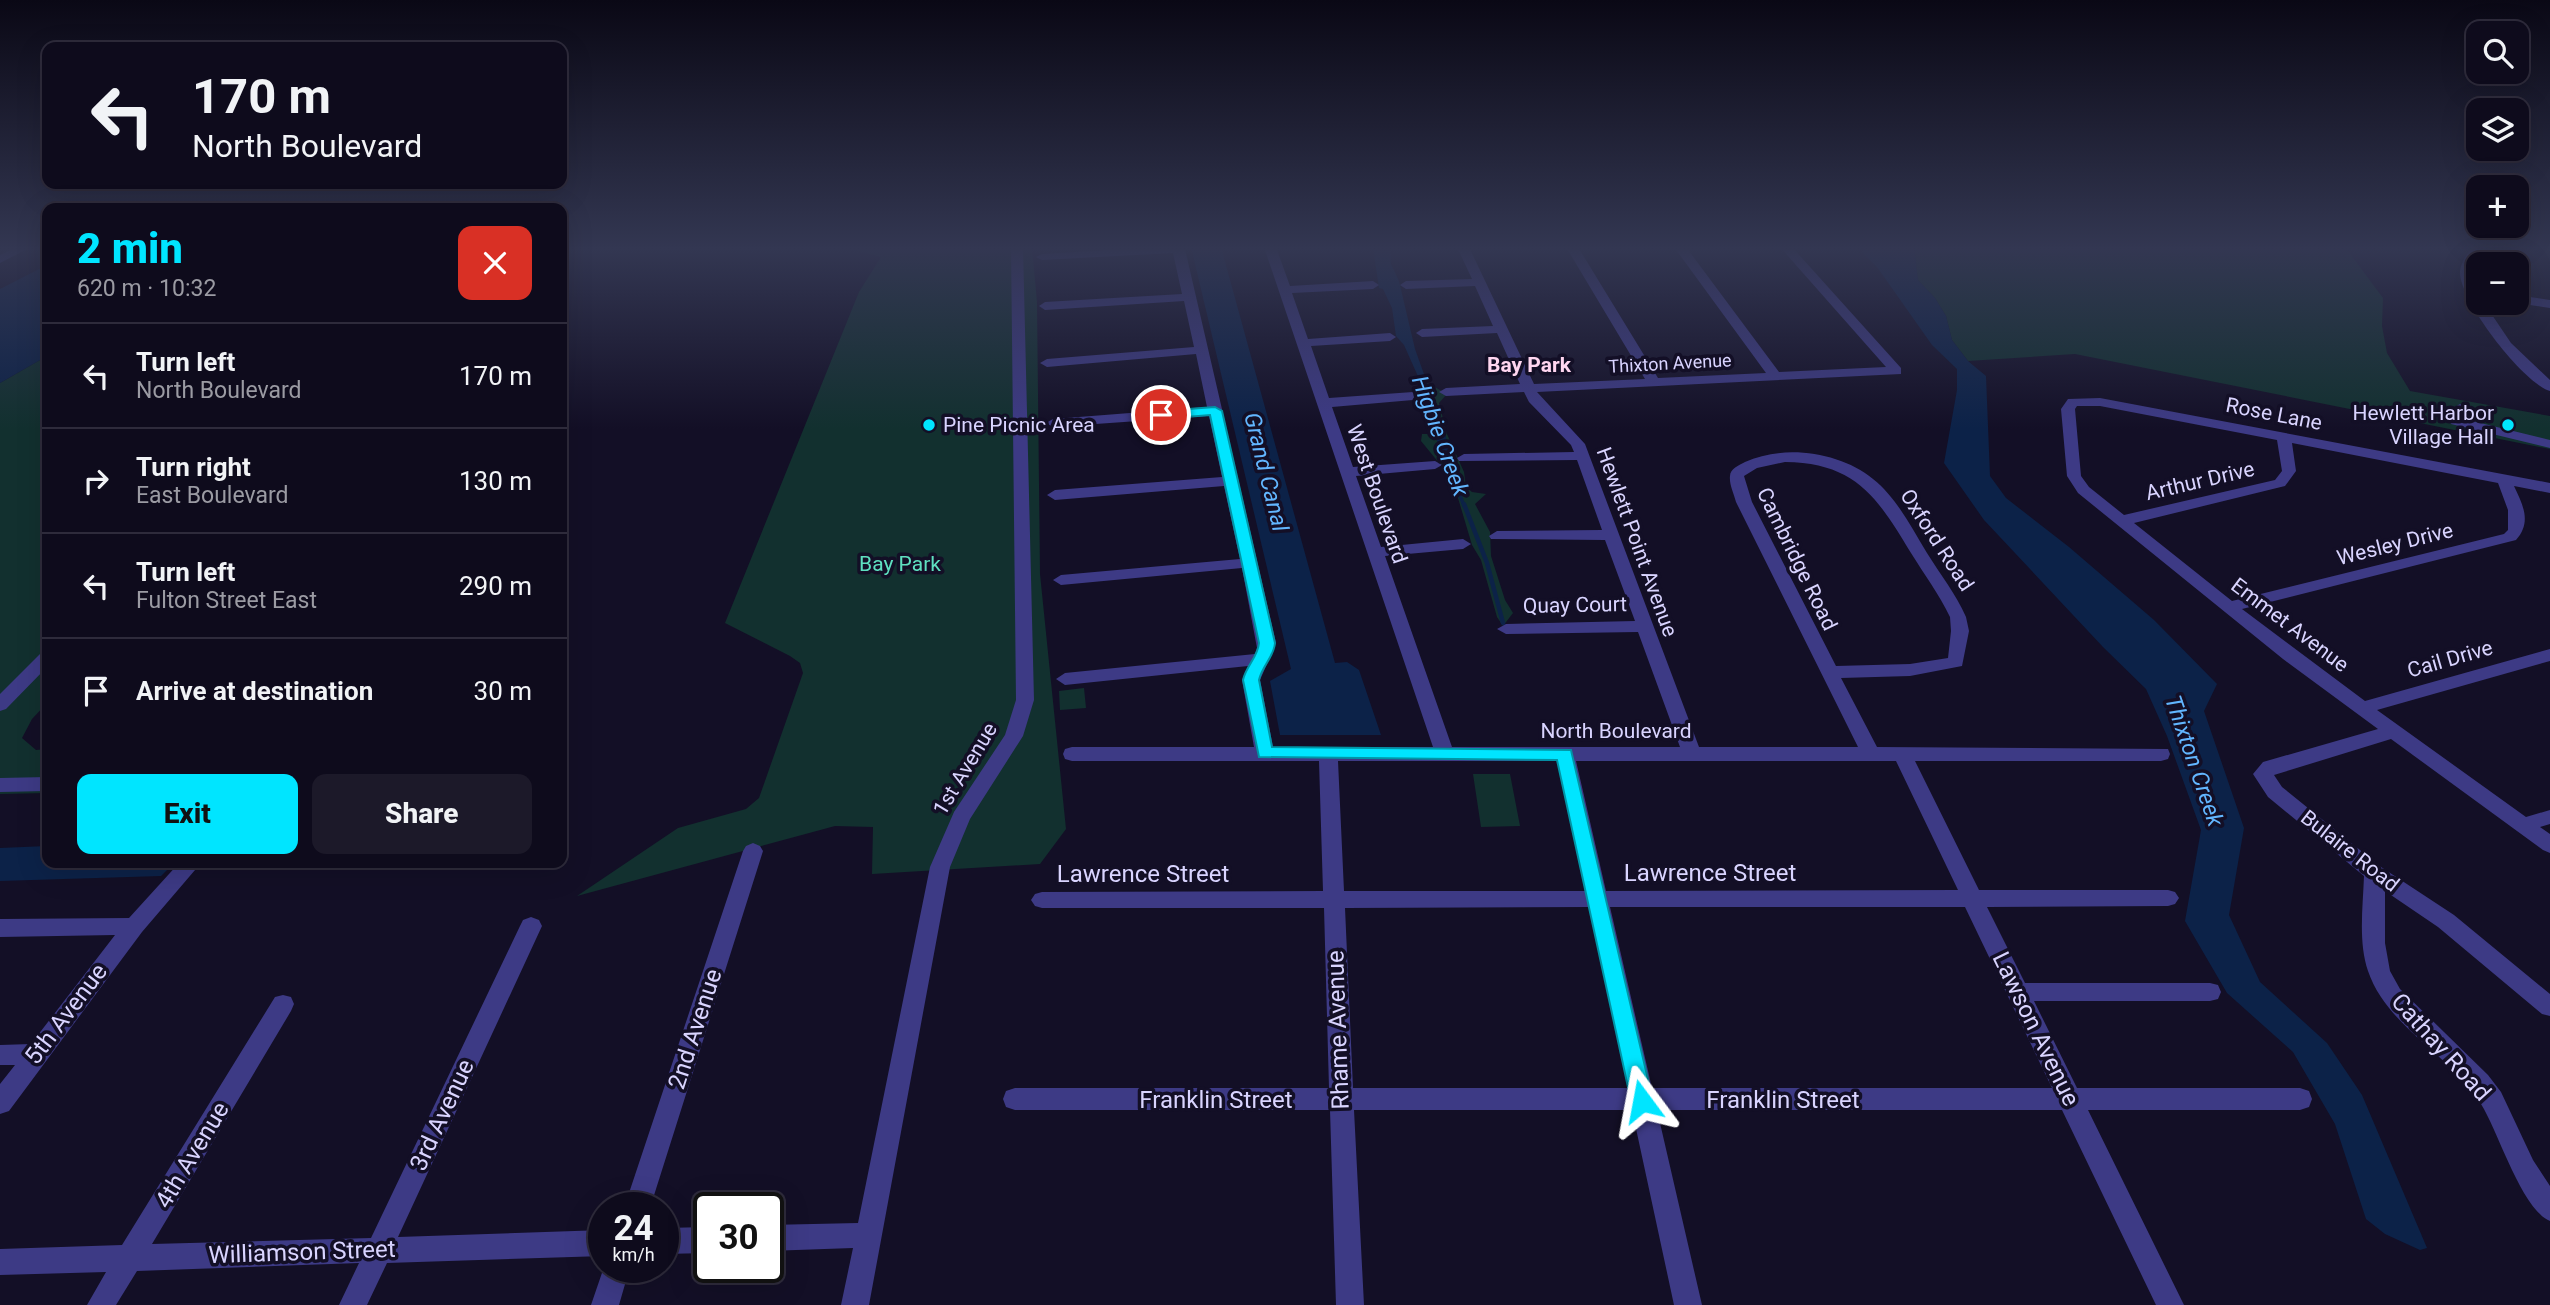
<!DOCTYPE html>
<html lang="en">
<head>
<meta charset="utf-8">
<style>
  body { margin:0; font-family:Roboto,sans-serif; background:#1c1929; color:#f1f3f6; height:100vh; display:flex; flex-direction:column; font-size:26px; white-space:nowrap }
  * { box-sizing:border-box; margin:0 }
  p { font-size:23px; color:#9b9ba3 }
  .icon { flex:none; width:38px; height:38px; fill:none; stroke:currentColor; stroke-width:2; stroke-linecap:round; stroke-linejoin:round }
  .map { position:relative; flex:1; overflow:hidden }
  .side { position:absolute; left:42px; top:203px; width:525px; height:665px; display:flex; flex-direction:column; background:#0e0b1c; border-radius:14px; box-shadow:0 7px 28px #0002,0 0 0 2px #2e2b3b }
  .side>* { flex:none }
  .guide { position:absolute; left:42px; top:42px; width:525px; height:147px; border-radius:14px; box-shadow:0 7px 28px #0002,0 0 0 2px #2e2b3b; background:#0e0b1c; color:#f1f3f6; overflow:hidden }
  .tools { position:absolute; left:2466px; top:21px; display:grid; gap:14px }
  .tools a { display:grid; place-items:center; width:63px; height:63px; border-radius:14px; background:#0e0b1c; box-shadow:0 7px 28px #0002,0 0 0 2px #2e2b3b; font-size:35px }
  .speed { position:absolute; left:588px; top:1192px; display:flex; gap:14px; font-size:35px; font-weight:700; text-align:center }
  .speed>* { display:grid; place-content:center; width:91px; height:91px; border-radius:50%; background:#0e0b1c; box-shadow:0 7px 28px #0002,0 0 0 2px #2e2b3b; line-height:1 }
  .speed small { font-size:18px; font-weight:400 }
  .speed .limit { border:4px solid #111; border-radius:10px; background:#fff; color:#111 }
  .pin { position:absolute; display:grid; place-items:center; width:60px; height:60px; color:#fff; margin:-30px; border:4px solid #fff; border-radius:50%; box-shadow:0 2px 7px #0007 }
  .me { position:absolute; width:77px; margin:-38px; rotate:347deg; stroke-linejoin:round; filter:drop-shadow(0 0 5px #0008) }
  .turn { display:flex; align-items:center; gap:24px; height:147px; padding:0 35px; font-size:32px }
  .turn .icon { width:91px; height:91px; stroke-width:2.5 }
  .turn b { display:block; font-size:49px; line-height:60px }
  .round { display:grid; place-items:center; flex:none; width:74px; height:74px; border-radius:14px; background:#1c1929 }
  .head { display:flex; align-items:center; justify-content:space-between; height:119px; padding:0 35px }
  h1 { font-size:42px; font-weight:800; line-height:52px; color:#00e5ff }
  .action { display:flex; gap:14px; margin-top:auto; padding:14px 35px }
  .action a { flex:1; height:80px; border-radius:14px; background:#00e5ff; color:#111; font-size:28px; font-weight:800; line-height:80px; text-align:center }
  .action a+a { background:#1c1929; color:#f1f3f6 }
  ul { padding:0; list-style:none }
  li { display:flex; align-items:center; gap:21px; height:105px; padding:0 35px; border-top:2px solid #2e2b3b }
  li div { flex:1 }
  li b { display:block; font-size:26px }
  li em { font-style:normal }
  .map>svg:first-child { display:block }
  .green { fill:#12302f }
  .water { fill:#0c2248 }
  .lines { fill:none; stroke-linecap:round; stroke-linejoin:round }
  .stream-far1 { stroke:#0c2248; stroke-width:3.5 }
  .stream { stroke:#0c2248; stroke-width:4.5 }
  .minor { fill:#3d3a85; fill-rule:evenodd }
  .route { fill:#00e5ff; stroke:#0095a6; stroke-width:2 }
  .poi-dot { fill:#00e5ff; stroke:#130f26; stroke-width:2.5 }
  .labels { text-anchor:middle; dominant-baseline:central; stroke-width:7; stroke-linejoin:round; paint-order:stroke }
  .far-street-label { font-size:18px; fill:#d9d4ff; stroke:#130f26 }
  .far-quarter-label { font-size:21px; font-weight:bold; fill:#ffd6f0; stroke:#130f26 }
  .poi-label { font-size:21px; fill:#d9d4ff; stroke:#130f26; text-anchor:end }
  .street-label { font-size:21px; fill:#d9d4ff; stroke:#130f26 }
  .park-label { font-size:21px; fill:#5fe0c0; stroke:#130f26 }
  .water-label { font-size:23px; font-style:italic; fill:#62b6ff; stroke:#130f26 }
  .near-street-label { font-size:24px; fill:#d9d4ff; stroke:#130f26 }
</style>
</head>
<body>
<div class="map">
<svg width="2550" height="1305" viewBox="0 0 2550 1305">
  <rect width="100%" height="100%" fill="#130f26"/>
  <path class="green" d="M844 247H1032L1037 302 1040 574 1066 829 1040 864 872 874 873 827 835 826 577 896 678 828 746 809 759 798 803 673 800 663 790 656 725 623 859 292 881 257Z
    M1914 247H2345L2383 298 2382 326 2387 353 2410 391 2550 416V449L2075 354 1968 361 1952 340 1946 316 1935 298 1918 280Z
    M47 356V703L32 719 22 738 36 750 47 749V793L0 794V383Z
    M1426 382 1447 394 1439 403 1447 434 1464 472 1466 487 1472 492 1486 494 1475 504 1490 532 1491 556 1505 600 1513 613 1503 626 1497 617 1481 560 1472 545 1458 498 1444 469 1421 441 1422 434H1434L1454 480 1445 433Z
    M1084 688 1086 708 1060 710 1059 691Z
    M1473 774H1510L1520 826 1481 827Z"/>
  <path class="water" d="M1191 247H1221L1335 663 1347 662 1359 670 1381 735H1280L1270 681 1291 669Z
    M1373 247H1390L1391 264 1399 281 1415 349 1445 433 1455 482 1441 453 1422 394 1425 392 1404 345 1396 336 1392 308 1383 289 1379 288Z
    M1864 247H1914L1918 280 1935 298 1946 316 1952 340 1968 361 1986 376 1990 476 2006 498 2069 547 2154 620 2217 684 2204 711 2244 828 2229 915 2260 982 2327 1043 2362 1095 2427 1248 2420 1250 2385 1234 2366 1219 2335 1124 2293 1052 2227 993 2185 921 2201 830 2167 736 2146 689 2103 647 1984 520 1944 463 1957 390V369L1932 345 1877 267 1862 252Z
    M47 265V356L0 383V289Z
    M47 846V863H174L161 876 0 881V848Z"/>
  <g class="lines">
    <path class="stream-far1" d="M1454 479 1464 506"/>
    <path class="stream" d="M1464 504 1487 563 1503 623"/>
    <path class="minor" d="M17 247H31L0 263V255Z
      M1011 247H1023L1034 700 1023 736 970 819 950 867 869 1305H841L853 1248 768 1251V1225L858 1223 930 867 954 812 1005 735 1016 700Z
      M1160 247H1184L1185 249 1276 643 1260 680 1273 747H1433L1264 247H1276L1290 286 1373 281 1379 285 1373 289 1292 293 1308 339 1390 333 1396 337 1390 341 1311 346 1329 398 1413 392 1420 396 1413 400 1332 407 1353 467 1435 461 1442 465 1435 469 1356 476 1381 547 1463 539 1471 544 1463 549 1385 556 1452 747H1680L1638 632 1506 634 1497 629 1506 624 1635 621 1605 540 1491 539 1489 536 1497 531 1602 530 1577 460 1459 461 1457 458 1464 454 1574 452 1571 445 1529 402 1524 392 1446 396 1439 392 1446 388 1520 384 1497 333 1422 337 1416 333 1422 329 1493 326 1475 286 1406 289 1400 285 1406 281 1472 279 1457 247H1469L1534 384 1645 379 1566 247H1578L1658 378 1766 373 1674 247H1686L1779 372 1886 367 1780 247H1792L1901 368V374L1537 392 1585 444 1699 747H1858L1736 502C1734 494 1729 484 1730 476 1730 469 1739 465 1745 462 1784 444 1840 452 1873 479 1897 498 1911 527 1927 553 1940 574 1956 594 1966 617L1969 631 1962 666 1910 676 1841 678 1877 747 2168 749 2170 754 2168 759 2161 761H1915L1979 890H2168L2175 892 2179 898 2175 904 2168 906 1987 907 2025 983H2210L2218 985 2221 992 2218 999 2210 1001H2034L2077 1088H2300L2309 1091 2312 1099 2309 1107 2300 1110H2088L2184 1305H2156L2062 1110H1657L1702 1305H1674L1632 1110H1354L1364 1305H1336L1330 1110H1015L1006 1107 1003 1099 1006 1091 1015 1088H1329L1324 908H1042L1035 906 1031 900 1035 894 1042 892 1323 891 1319 761H1072L1065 759 1063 754 1065 749 1072 747H1254L1242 680 1248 666 1065 685 1056 679 1065 673 1255 654 1257 648 1242 568 1061 585 1053 580 1061 575 1240 559 1224 486 1055 500 1047 495 1055 490 1222 477 1209 416 1053 427 1046 423 1053 419 1207 407 1196 354 1047 367 1040 363 1047 359 1194 347 1184 301 1045 310 1039 306 1045 302 1182 294 1173 253 1042 260 1036 257 1042 254ZM1785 462C1856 463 1877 497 1911 553 1924 574 1939 594 1950 617L1951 631 1948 658 1910 664 1836 666 1752 502 1744 476 1757 468ZM1338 761H1557L1585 891H1344ZM1576 761H1896L1958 890 1606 891ZM1589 907 1628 1088H1353L1345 908ZM1610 907H1965L2052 1088H1652Z
      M2473 247H2485C2464 272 2478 276 2478 303H2484L2511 343 2550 380V391C2523 383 2458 299 2460 271 2461 262 2467 254 2473 247Z
      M2516 295 2550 300V308L2516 303Z
      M2100 398 2550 483V493L2514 486C2523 505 2532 522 2516 540L2242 609 2365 701 2550 649V661L2377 710 2526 817 2550 810V824L2540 827 2550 834V853L2543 850 2391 739 2274 775 2282 787 2381 867 2454 915 2550 994V1016L2542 1014 2438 927 2385 891V943L2390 971 2400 989 2488 1075 2501 1092 2533 1160 2550 1186V1221C2522 1210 2498 1131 2481 1104 2451 1055 2387 1027 2368 971 2358 942 2363 906 2364 876L2268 797 2253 774 2263 762 2378 729 2283 659 2078 493 2067 476 2061 409 2068 399ZM2077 406H2100L2277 440 2282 471 2275 480 2124 515 2089 487 2081 476 2075 409ZM2292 443 2498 483 2508 510V530L2504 534 2232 601 2134 523 2285 486 2296 471Z
      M2460 404 2467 408 2464 419 2550 440V448L2451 424 2449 421 2453 408Z
      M47 651V667L6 709 0 711V694L41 653Z
      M47 777V791L0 792V778Z
      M753 843 760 846 763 851 650 1208H624L743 851 746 846Z
      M179 863H201L142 932 9 1111 0 1114V1084L15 1065H0V1045L31 1044 115 935 0 937V919L129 918Z
      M531 917 539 920 542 926 398 1237 604 1230V1256L387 1263 367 1305H339L359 1263 137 1271 116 1305H87L106 1272 0 1275V1249L122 1245 275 997 283 995 291 997 294 1004 291 1011 152 1244 371 1238 520 926 523 920Z
      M709 1227V1253L663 1254V1228Z
      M604 1267H630L619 1305H591Z"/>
  </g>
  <linearGradient id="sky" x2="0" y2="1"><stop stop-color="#0a0815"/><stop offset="0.58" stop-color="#333752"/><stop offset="1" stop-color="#333752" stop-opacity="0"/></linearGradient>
  <rect width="2550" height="429" fill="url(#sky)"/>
  <path class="route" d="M1215 407 1222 411 1275 643C1274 657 1262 666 1259 680L1272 747 1571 750 1653 1101 1650 1108 1642 1110 1634 1108 1631 1101 1557 760 1259 757 1243 680C1246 666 1258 657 1259 643L1210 415 1161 419 1155 415 1161 411Z"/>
  <g class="poi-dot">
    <circle cx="929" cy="425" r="7"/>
    <circle cx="2508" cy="425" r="7"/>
  </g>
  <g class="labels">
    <g class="far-street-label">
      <text transform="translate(1670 363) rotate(-3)">Thixton Avenue</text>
    </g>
    <g class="far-quarter-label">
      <text x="1529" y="365">Bay Park</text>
    </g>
    <g class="poi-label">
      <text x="2494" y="413">Hewlett Harbor<tspan x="2494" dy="24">Village Hall</tspan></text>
      <text x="943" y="425" text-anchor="start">Pine Picnic Area</text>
    </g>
    <g class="street-label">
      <text transform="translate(2274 414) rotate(11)">Rose Lane</text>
      <text transform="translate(2200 481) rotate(-13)">Arthur Drive</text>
      <text transform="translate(1377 494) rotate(71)">West Boulevard</text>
      <text transform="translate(1937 540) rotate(57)">Oxford Road</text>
      <text transform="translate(1637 542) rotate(70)">Hewlett Point Avenue</text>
      <text transform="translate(2395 544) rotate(-14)">Wesley Drive</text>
      <text transform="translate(1797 559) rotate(64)">Cambridge Road</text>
      <text transform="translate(1575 605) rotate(-1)">Quay Court</text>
      <text transform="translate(2290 625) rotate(37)">Emmet Avenue</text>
      <text transform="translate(2450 659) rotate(-16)">Cail Drive</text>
      <text x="1616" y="731">North Boulevard</text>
      <text transform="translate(965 769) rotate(-59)">1st Avenue</text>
      <text transform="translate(2350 851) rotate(38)">Bulaire Road</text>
    </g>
    <g class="park-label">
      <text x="900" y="564">Bay Park</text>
    </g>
    <g class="water-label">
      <text transform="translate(1440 436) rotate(70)">Higbie Creek</text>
      <text transform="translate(1266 472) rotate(76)">Grand Canal</text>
      <text transform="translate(2194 761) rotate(71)">Thixton Creek</text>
    </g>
    <g class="near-street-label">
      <text x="1710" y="873">Lawrence Street</text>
      <text x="1143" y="874">Lawrence Street</text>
      <text transform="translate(66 1014) rotate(-53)">5th Avenue</text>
      <text transform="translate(695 1029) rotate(-72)">2nd Avenue</text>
      <text transform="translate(2036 1029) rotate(64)">Lawson Avenue</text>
      <text transform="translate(1338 1030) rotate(-92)">Rhame Avenue</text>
      <text transform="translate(2441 1047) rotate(48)">Cathay Road</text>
      <text x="1216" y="1100">Franklin Street</text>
      <text x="1783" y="1100">Franklin Street</text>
      <text transform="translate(442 1115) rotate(-65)">3rd Avenue</text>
      <text transform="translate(192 1155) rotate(-59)">4th Avenue</text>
      <text transform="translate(302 1252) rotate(-2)">Williamson Street</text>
    </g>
  </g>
</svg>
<div class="tools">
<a><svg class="icon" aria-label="search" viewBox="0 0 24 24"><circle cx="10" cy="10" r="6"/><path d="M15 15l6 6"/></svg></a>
<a><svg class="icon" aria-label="layers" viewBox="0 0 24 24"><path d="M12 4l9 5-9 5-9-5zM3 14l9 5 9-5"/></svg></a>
<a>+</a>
<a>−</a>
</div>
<div class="speed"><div>24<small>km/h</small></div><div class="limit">30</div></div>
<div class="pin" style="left:1161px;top:415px;background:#d93025"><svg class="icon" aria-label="arrive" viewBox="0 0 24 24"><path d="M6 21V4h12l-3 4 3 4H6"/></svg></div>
<svg class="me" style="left:1642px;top:1101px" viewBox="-20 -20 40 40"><path d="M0-17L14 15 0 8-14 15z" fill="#00e5ff" stroke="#fff" stroke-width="4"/></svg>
<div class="guide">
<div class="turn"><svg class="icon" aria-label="left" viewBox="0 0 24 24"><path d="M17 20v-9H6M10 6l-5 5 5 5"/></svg><div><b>170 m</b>North Boulevard</div></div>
</div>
<section class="side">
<div class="head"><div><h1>2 min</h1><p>620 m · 10:32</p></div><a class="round" style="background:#d93025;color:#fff"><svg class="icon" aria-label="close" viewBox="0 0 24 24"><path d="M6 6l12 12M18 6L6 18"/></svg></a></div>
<ul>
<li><svg class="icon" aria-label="left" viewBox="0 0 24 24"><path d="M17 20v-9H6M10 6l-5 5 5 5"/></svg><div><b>Turn left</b><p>North Boulevard</p></div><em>170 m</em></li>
<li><svg class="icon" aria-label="right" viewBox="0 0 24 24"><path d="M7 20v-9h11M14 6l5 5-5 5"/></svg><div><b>Turn right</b><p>East Boulevard</p></div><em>130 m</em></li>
<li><svg class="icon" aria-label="left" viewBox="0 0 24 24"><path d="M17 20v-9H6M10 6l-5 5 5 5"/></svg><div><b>Turn left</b><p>Fulton Street East</p></div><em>290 m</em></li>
<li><svg class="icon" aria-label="arrive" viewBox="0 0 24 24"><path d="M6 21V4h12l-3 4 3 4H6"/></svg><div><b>Arrive at destination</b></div><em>30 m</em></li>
</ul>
<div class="action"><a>Exit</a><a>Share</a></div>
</section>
</div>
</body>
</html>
